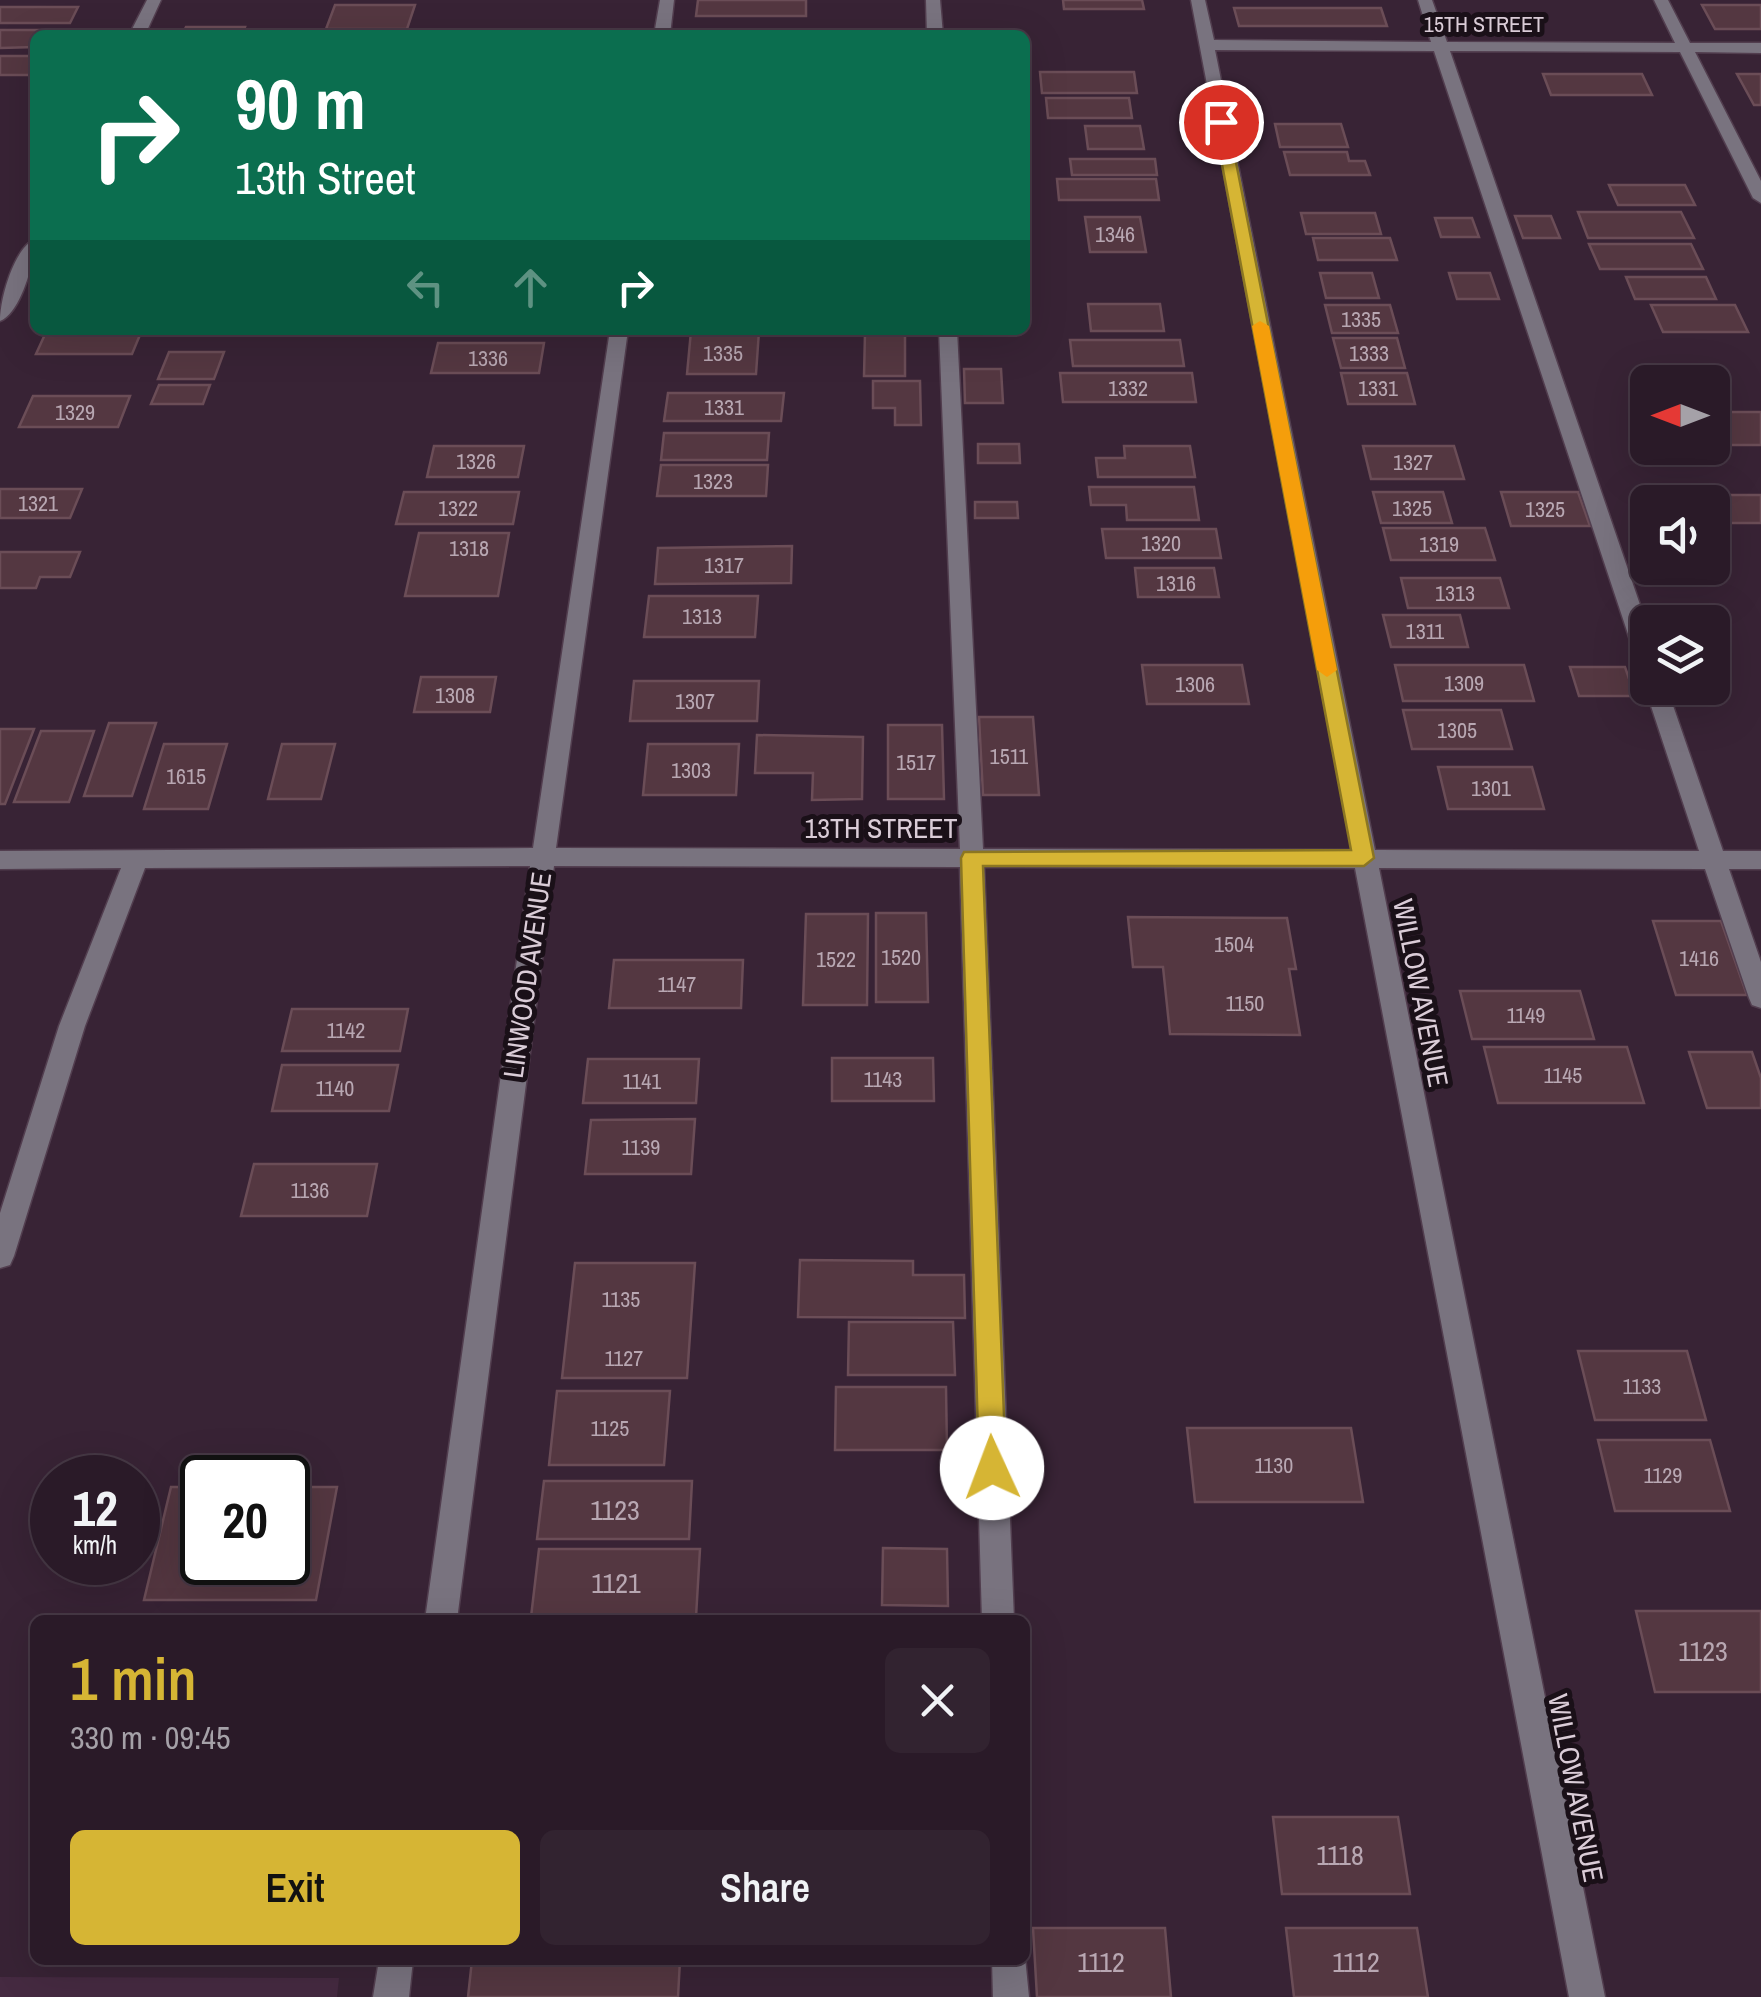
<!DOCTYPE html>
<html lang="en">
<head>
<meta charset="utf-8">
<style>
  body { margin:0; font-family:"Archivo Narrow",sans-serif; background:#322330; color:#f1f3f6; height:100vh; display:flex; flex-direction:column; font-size:38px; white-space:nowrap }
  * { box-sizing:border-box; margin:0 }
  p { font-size:32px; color:#a5a1a8 }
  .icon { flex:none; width:55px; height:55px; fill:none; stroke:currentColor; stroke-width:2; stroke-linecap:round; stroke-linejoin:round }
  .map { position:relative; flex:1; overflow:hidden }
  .details { position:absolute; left:30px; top:1615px; width:1000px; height:350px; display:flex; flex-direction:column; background:#2a1a28; border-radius:15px; box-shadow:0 10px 40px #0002,0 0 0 2px #463845 }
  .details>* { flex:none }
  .guide { position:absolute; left:30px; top:30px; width:1000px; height:305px; border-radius:15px; box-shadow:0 10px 40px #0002,0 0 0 2px #463845; background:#0b6e4f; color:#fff; overflow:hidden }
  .needle { width:65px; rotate:270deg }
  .buttons { position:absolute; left:1630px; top:365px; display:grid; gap:20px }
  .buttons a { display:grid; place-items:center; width:100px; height:100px; border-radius:15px; background:#2a1a28; box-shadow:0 10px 40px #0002,0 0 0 2px #463845; font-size:50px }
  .speed { position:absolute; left:30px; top:1455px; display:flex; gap:20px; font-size:50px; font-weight:700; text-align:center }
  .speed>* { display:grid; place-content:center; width:130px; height:130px; border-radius:50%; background:#2a1a28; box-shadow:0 10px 40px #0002,0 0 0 2px #463845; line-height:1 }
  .speed small { font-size:25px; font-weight:400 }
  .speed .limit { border:5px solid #111; border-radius:15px; background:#fff; color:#111 }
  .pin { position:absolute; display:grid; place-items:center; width:85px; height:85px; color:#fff; margin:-42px; border:5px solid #fff; border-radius:50%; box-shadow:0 2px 10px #0007 }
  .me { position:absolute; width:110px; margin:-55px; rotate:358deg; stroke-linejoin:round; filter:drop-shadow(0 0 8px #0008) }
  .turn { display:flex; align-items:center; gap:35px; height:210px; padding:0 40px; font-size:45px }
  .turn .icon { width:130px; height:130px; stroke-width:2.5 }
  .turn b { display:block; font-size:70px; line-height:85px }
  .lanes { display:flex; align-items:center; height:95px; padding:0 40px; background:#0003; justify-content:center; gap:50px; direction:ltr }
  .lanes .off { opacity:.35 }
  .round { display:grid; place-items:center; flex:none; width:105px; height:105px; border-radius:15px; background:#322330 }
  .head { display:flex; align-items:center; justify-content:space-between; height:170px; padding:0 40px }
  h1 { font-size:60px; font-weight:600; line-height:75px; color:#d6b534 }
  .primary-button { display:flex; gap:20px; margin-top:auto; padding:20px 40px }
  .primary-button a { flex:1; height:115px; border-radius:15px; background:#d6b534; color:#111; font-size:40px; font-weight:600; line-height:115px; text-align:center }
  .primary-button a+a { background:#322330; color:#f1f3f6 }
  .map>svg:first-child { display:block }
  .built { fill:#452a41 }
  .building { fill:#543741; stroke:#6b4d57; stroke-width:2.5 }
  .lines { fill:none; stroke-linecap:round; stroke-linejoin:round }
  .minor-casing { stroke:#523e4f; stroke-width:3 }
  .minor { fill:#79737f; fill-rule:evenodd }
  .route { fill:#d6b534; stroke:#8b7622; stroke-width:2.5 }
  .slow { fill:#f59e0b }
  .labels { text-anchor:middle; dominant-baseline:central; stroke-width:10; stroke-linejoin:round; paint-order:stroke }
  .far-street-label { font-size:22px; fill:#daccd7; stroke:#1a1018 }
  .number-label { font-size:22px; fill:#b8a7b2 }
  .street-label { font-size:28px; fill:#daccd7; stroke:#1a1018 }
  .near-number-label { font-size:28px; fill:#b8a7b2 }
</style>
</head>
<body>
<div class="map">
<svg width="1761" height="1997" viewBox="0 0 1761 1997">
  <rect width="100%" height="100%" fill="#382335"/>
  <path class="built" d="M0 1977 339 1978 337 1997H0Z"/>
  <path class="building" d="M698 0H806V16H696Z
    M1063 0H1142L1144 9H1064Z
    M335 5H415L407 29H326Z
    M1702 5H1761V29H1715Z
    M0 7H78L70 23H0Z
    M1234 8H1381L1387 26H1239Z
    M186 27H245L242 35H182Z
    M0 30H68L65 35H35V47L0 48Z
    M0 56H35V75H0Z
    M1040 72H1134L1137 93H1042Z
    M1543 74H1642L1652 95H1551Z
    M1737 74H1761V105H1754Z
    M1046 98H1129L1132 118H1048Z
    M1275 124H1341L1348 147H1280Z
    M1085 126H1140L1144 149H1088Z
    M1284 152H1347L1349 161H1365L1370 175H1290Z
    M1070 159H1155L1157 175H1072Z
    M1057 179H1156L1159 200H1059Z
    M1609 185H1685L1695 205H1618Z
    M1578 212H1681L1694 238H1588Z
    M1301 213H1375L1381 234H1306Z
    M1515 216H1551L1560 238H1523Z
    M1085 217H1140L1146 252H1090Z
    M1435 218H1472L1479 237H1441Z
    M1313 238H1390L1397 260H1318Z
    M1589 244H1691L1703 269H1600Z
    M1320 273H1372L1379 298H1326Z
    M1449 273H1490L1499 299H1457Z
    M1626 277H1706L1716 299H1635Z
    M1088 304H1160L1164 331H1091Z
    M1325 305H1390L1398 333H1332Z
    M1651 305H1735L1748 332H1663Z
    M47 330H142L132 354H36Z
    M691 331H759L756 374H687Z
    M865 333H905V376H864Z
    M1333 338H1397L1405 368H1341Z
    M1070 340H1180L1184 366H1073Z
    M438 343H544L539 373H431Z
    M169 352H224L214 379H158Z
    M964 369H1001L1003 403H965Z
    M1060 373H1192L1196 402H1063Z
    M1341 373H1407L1415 404H1348Z
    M873 381H920L921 425H895V408H873Z
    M159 385H210L203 404H151Z
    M668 393H784L781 421H664Z
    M33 396H130L118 427H19Z
    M1712 412H1761V445H1712Z
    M664 433H769L767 460H661Z
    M978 444H1019L1020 463H978Z
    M434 446H524L518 477H427Z
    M1124 446H1190L1195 477H1098L1096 458H1125Z
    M1363 446H1454L1464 479H1371Z
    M661 465H768L766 496H657Z
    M1089 487H1194L1199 520H1127L1126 505H1091Z
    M0 489H82L70 518H0Z
    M404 492H519L513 524H396Z
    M1373 492H1443L1452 523H1381Z
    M1501 492H1578L1590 526H1511Z
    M1709 495H1761V523H1721Z
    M975 502H1017L1018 518H975Z
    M1383 528H1485L1495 560H1391Z
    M1102 529H1216L1221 558H1106Z
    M419 533H509L498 596H405Z
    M792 546 791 583 655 584 658 548Z
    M0 552H80L70 577H40L36 588H0Z
    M1135 568H1214L1219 597H1138Z
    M1401 578H1500L1509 608H1408Z
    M649 596H758L755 637H644Z
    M1655 608H1710L1729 658H1712V622H1660Z
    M1383 615H1460L1468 647H1391Z
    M1142 665H1242L1249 704H1147Z
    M1395 665H1524L1534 701H1403Z
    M1570 667H1625L1635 696H1579Z
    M421 677H496L490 712H414Z
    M634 681H759L757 721H630Z
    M1403 710H1501L1512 749H1412Z
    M979 717H1033L1039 795H983Z
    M109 723H156L132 796H84Z
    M888 725H942L944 799H888Z
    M0 729H34L5 804H0Z
    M41 731H94L69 802H14Z
    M757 735 863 737 862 799 812 800 813 773H755Z
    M164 744H227L208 809H144Z
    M282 744H335L321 799H268Z
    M648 744H739L736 795H643Z
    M1438 767H1532L1544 809H1448Z
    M876 913H926L928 1002H876Z
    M806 914H868L867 1005H803Z
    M1128 917 1287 918 1296 969H1289L1300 1035 1170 1034 1163 967H1133Z
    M1653 921H1721L1747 995H1676Z
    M614 960H743L741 1008H609Z
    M1460 991H1580L1594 1039H1472Z
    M292 1009H408L400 1051H282Z
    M1484 1047H1627L1644 1103H1498Z
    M1689 1052H1752L1761 1078V1108H1707Z
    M832 1058H933L934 1101H832Z
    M588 1059H699L696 1103H583Z
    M282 1065H398L389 1111H272Z
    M695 1119 691 1174H585L591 1120Z
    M254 1164H377L367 1216H241Z
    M800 1260 913 1261V1275H964L965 1318 798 1317Z
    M575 1263H695L687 1378H562Z
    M849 1322H953L955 1375H848Z
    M1578 1351H1687L1706 1420H1595Z
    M836 1387H946L947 1450H835Z
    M557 1391H670L664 1465H549Z
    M1187 1428H1351L1363 1502H1195Z
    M1598 1440H1710L1730 1511H1615Z
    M544 1481H692L689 1539H537Z
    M171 1487H202V1562H288V1487H337L316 1600H144Z
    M883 1548 947 1549 948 1606 882 1605Z
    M539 1549H700L696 1617H531Z
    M1636 1611H1761V1692H1655Z
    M1273 1817H1398L1410 1894H1282Z
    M1033 1928H1165L1171 1997H1037Z
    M1286 1928H1417L1428 1997H1294Z
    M472 1960H680L678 1997H468Z"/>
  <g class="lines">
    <defs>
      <path id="minor" d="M147 0H161L145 35H129Z
        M660 0H674L670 35H654Z
        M926 0H940L943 35H927Z
        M1191 0H1205L1214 40 1431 42 1418 0H1432L1447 42 1675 43 1654 0H1668L1690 43H1761V53L1695 52 1761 181V203L1753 198 1680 52 1450 51 1648 628V668L1637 661 1434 51 1215 50 1375 850 1699 851 1645 688 1648 684V688H1667L1723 851H1761V869H1729L1761 962V1008L1752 1005 1749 998 1705 869 1379 868 1605 1997H1569L1355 868 984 867 1014 1620H982L960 867 554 866 457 1620H425L530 866 145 868 85 1026 14 1256 10 1265 0 1268V1213L59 1026 121 868 0 869V851L533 848 610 330H628L556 848 960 849 939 330H957L983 849 1352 850Z
        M35 239C35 260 21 313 0 321 0 299 14 248 35 239Z
        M1025 1957 1029 1997H993L992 1960H1025Z
        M379 1960H413L409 1997H373Z"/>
    </defs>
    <use href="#minor" class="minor-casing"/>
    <use href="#minor" class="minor"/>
  </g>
  <path class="route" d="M1221 118 1228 122 1374 858 1364 866H983L1006 1468 1002 1477 992 1480 983 1477 979 1468 961 858 964 852 1351 850 1214 122Z"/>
  <path class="slow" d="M1260 321 1269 326 1337 670 1327 677 1317 670 1252 326Z"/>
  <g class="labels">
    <g class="far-street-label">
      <text x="1484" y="24">15TH STREET</text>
    </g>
    <g class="number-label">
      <text x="1115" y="234">1346</text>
      <text x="1361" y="319">1335</text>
      <text x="723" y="353">1335</text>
      <text x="1369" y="353">1333</text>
      <text x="488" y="358">1336</text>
      <text x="1128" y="388">1332</text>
      <text x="1378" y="388">1331</text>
      <text x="724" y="407">1331</text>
      <text x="75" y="412">1329</text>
      <text x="476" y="461">1326</text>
      <text x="1413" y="462">1327</text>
      <text x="713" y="481">1323</text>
      <text x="38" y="503">1321</text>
      <text x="458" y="508">1322</text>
      <text x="1412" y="508">1325</text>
      <text x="1545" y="509">1325</text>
      <text x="1161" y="543">1320</text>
      <text x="1439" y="544">1319</text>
      <text x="469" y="548">1318</text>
      <text x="724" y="565">1317</text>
      <text x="1176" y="583">1316</text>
      <text x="1455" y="593">1313</text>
      <text x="702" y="616">1313</text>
      <text x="1425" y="631">1311</text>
      <text x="1464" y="683">1309</text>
      <text x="1195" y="684">1306</text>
      <text x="455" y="695">1308</text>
      <text x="695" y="701">1307</text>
      <text x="1457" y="730">1305</text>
      <text x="1009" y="756">1511</text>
      <text x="916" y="762">1517</text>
      <text x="691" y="770">1303</text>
      <text x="186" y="776">1615</text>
      <text x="1491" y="788">1301</text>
      <text x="1234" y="944">1504</text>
      <text x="901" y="957">1520</text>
      <text x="1699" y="958">1416</text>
      <text x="836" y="959">1522</text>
      <text x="677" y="984">1147</text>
      <text x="1245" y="1003">1150</text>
      <text x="1526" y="1015">1149</text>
      <text x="346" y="1030">1142</text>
      <text x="1563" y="1075">1145</text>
      <text x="883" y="1079">1143</text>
      <text x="642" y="1081">1141</text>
      <text x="335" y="1088">1140</text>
      <text x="641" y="1147">1139</text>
      <text x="310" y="1190">1136</text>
      <text x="621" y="1299">1135</text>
      <text x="624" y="1358">1127</text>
      <text x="1642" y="1386">1133</text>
      <text x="610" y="1428">1125</text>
      <text x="1274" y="1465">1130</text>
      <text x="1663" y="1475">1129</text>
    </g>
    <g class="street-label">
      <text x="881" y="828">13TH STREET</text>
      <text transform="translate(527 975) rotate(-82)">LINWOOD AVENUE</text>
      <text transform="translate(1421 993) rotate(79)">WILLOW AVENUE</text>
      <text transform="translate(1576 1788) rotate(79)">WILLOW AVENUE</text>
    </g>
    <g class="near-number-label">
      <text x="615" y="1510">1123</text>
      <text x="616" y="1583">1121</text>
      <text x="1703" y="1651">1123</text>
      <text x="1340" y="1855">1118</text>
      <text x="1101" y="1962">1112</text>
      <text x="1356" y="1962">1112</text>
    </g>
  </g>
</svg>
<div class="buttons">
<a><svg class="needle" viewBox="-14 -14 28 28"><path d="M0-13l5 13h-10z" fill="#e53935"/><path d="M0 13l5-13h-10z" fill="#a5a1a8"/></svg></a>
<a><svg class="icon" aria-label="sound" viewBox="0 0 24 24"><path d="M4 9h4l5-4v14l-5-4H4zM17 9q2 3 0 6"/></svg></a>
<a><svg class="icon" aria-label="layers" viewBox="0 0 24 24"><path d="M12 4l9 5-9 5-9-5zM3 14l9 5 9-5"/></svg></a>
</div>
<div class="speed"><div>12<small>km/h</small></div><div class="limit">20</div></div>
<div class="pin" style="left:1221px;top:122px;background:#d93025"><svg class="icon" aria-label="arrive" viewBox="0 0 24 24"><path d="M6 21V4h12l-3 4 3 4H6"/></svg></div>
<svg class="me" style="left:992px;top:1468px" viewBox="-20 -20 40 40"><circle r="19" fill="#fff"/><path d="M0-13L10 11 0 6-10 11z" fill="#d6b534"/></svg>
<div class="guide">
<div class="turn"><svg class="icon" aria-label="right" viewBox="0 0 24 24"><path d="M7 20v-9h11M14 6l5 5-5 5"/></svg><div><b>90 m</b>13th Street</div></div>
<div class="lanes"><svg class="icon off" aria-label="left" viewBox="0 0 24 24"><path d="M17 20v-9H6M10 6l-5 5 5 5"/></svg><svg class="icon off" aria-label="ahead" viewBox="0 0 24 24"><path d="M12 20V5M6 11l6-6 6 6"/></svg><svg class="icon" aria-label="right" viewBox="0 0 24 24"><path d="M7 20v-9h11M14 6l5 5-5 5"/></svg></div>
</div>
<section class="details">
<div class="head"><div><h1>1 min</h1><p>330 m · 09:45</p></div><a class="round"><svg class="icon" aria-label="close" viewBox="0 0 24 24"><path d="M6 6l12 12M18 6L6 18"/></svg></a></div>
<div class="primary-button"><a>Exit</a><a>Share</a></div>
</section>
</div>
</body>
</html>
